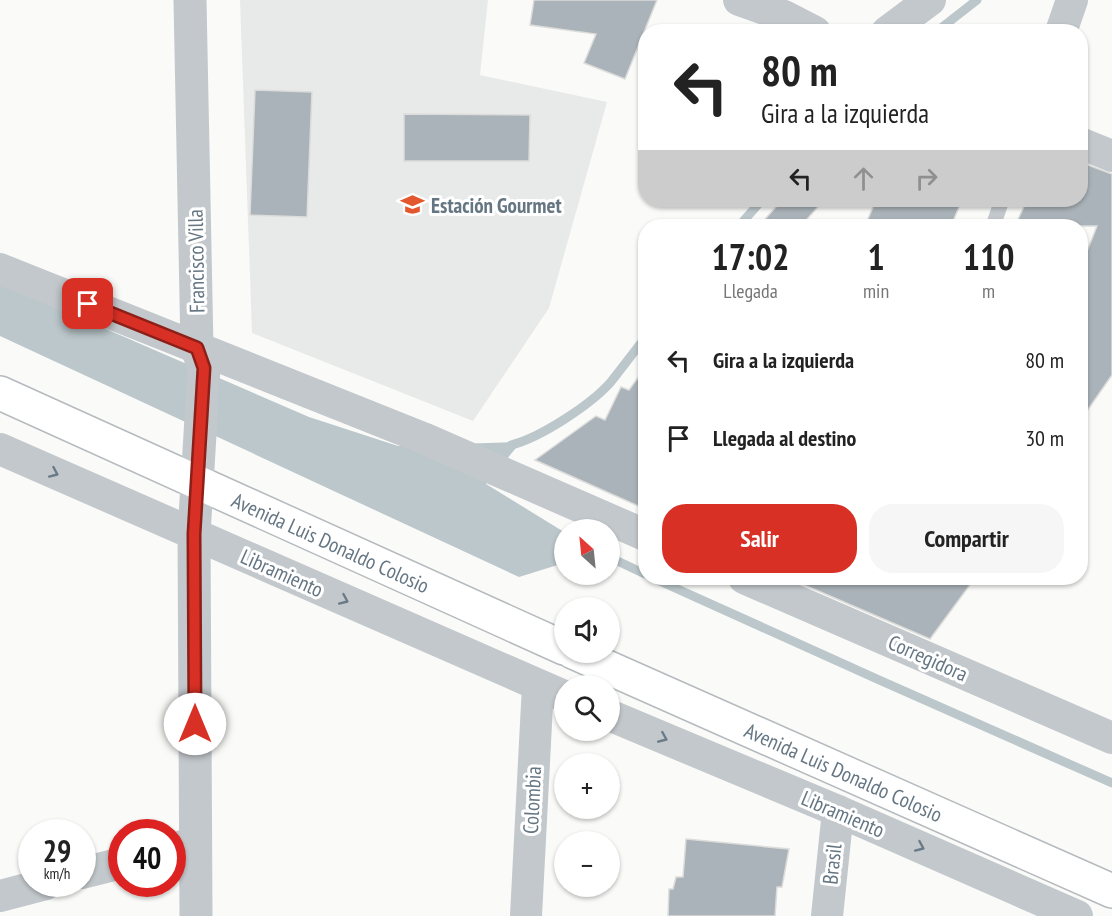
<!DOCTYPE html>
<html lang="es">
<head>
<meta charset="utf-8">
<style>
  body { margin:0; font-family:"PT Sans Narrow",sans-serif; background:#f6f6f6; color:#222; height:100vh; display:flex; flex-direction:column; font-size:22px; white-space:nowrap }
  * { box-sizing:border-box; margin:0 }
  p { font-size:20px; color:#767676 }
  .icon { flex:none; width:33px; height:33px; fill:none; stroke:currentColor; stroke-width:2; stroke-linecap:round; stroke-linejoin:round }
  .map { position:relative; flex:1; overflow:hidden }
  .drawer { position:absolute; left:638px; top:219px; width:450px; height:366px; display:flex; flex-direction:column; background:#fff; border-radius:24px; box-shadow:0 2px 4px #0004 }
  .drawer>* { flex:none }
  .top-card { position:absolute; left:638px; top:24px; width:450px; height:183px; border-radius:24px; box-shadow:0 2px 4px #0004; background:#fff; color:#222; overflow:hidden }
  .needle { width:39px; rotate:333deg }
  .fabs { position:absolute; left:554px; top:519px; display:grid; gap:12px }
  .fabs a { display:grid; place-items:center; width:66px; height:66px; border-radius:50%; background:#fff; box-shadow:0 2px 4px #0004; font-size:30px }
  .speed { position:absolute; left:18px; top:819px; display:flex; gap:12px; font-size:30px; font-weight:700; text-align:center }
  .speed>* { display:grid; place-content:center; width:78px; height:78px; border-radius:50%; background:#fff; box-shadow:0 2px 4px #0004; line-height:1 }
  .speed small { font-size:15px; font-weight:400 }
  .speed .limit { border:9px solid #d22; background:#fff; color:#111 }
  .pin { position:absolute; display:grid; place-items:center; width:51px; height:51px; color:#fff; margin:-26px; border-radius:12px; box-shadow:0 3px 9px #0006 }
  .me { position:absolute; width:66px; margin:-33px; rotate:0deg; stroke-linejoin:round; filter:drop-shadow(0 0 4px #0008) }
  .turn { display:flex; align-items:center; gap:21px; height:126px; padding:0 24px; font-size:27px }
  .turn .icon { width:78px; height:78px; stroke-width:2.5 }
  .turn b { display:block; font-size:42px; line-height:51px }
  .lanes { display:flex; align-items:center; height:57px; padding:0 24px; background:#0003; justify-content:center; gap:30px; direction:ltr }
  .lanes .off { opacity:.35 }
  .eta { display:flex; justify-content:space-evenly; align-items:center; height:102px; text-align:center }
  .eta b { font-size:36px; font-weight:700; line-height:42px }
  .primary-button { display:flex; gap:12px; margin-top:auto; padding:12px 24px }
  .primary-button a { flex:1; height:69px; border-radius:24px; background:#d93025; color:#fff; font-size:24px; font-weight:700; line-height:69px; text-align:center }
  .primary-button a+a { background:#f6f6f6; color:#222 }
  ul { padding:0; list-style:none }
  li { display:flex; align-items:center; gap:18px; height:78px; padding:0 24px }
  li div { flex:1 }
  li b { display:block; font-size:22px }
  li em { font-style:normal }
  .map>svg:first-child { display:block }
  .built { fill:#e8e9e9 }
  .water { fill:#bbc7cb }
  .lines { fill:none; stroke-linecap:round; stroke-linejoin:round }
  .stream { stroke:#bbc7cb; stroke-width:9 }
  .building { fill:#aab3b9; stroke:#dcdcda; stroke-width:1.5 }
  .primary-casing { stroke:#b5babe; stroke-width:36 }
  .service { stroke:#c3c8cc; stroke-width:15 }
  .minor { stroke:#c3c8cc; stroke-width:32 }
  .tertiary { stroke:#c3c8cc; stroke-width:33 }
  .primary { stroke:#fff; stroke-width:33 }
  .oneway { stroke:#6a7a87 }
  .route-casing { stroke:#8d1f18; stroke-width:15 }
  .route { stroke:#d93025; stroke-width:10 }
  .labels { text-anchor:middle; dominant-baseline:central; stroke-width:6; stroke-linejoin:round; paint-order:stroke }
  .poi-label { font-size:21px; font-weight:bold; fill:#657683; stroke:#fff; text-anchor:start }
  .street-label { font-size:21px; fill:#657683; stroke:#fff }
</style>
</head>
<body>
<div class="map">
<svg width="1112" height="916" viewBox="0 0 1112 916">
  <rect width="100%" height="100%" fill="#fafaf8"/>
  <path class="built" d="M240 0H488L480 75 607 102 549 308 473 421 252 333Z"/>
  <path class="water" d="M0 283 309 417 398 446 521 442 486 484 564 532V563L519 577 0 336Z"/>
  <g class="lines">
    <path class="stream" d="M936 32 977 0
      M739 226 762 200
      M511 445C540 438 590 405 610 383 622 368 633 353 645 338
      M609 557 645 574
      M653 578 877 679 1112 783"/>
  </g>
  <path class="building" d="M534 0H657L625 79 584 63 596 34 530 25Z
    M255 90 312 92 307 217 250 215Z
    M404 114 530 115 529 161H404Z
    M1080 162 1112 174V375L1080 421V269L1097 226H1015L1027 200H1080Z
    M782 200H824L801 226H759Z
    M876 200H962L951 226H865Z
    M645 368V509L535 460 596 416 605 420 621 387 629 390Z
    M788 578H975L930 639Z
    M686 839 789 849 782 887H777L775 916H668L669 889H673L676 877H683Z"/>
  <g class="lines">
    <defs>
      <g id="primary">
        <path id="s1" d="M0 393 564 648"/>
        <path id="s2" d="M573 652 1112 891"/>
      </g>
    </defs>
    <use href="#primary" class="primary-casing"/>
    <path class="service" d="M993 226 1002 200"/>
    <path class="minor" d="M739 0 784 16 815 32
      M887 32 930 0
      M1061 32 1072 0
      M1080 143 1112 156
      M0 269 423 438 645 535
      M0 449 564 696
      M744 578 1112 738
      M609 715 838 811 1077 916
      M172 849 196 842
      M82 873 122 863
      M0 896 46 884
      M526 916 538 685
      M827 916 838 811"/>
    <path class="tertiary" d="M190 0 197 348 204 368 194 534 196 916"/>
    <use href="#primary" class="primary"/>
  </g>
  <defs><path id="oneway-chevron" d="M-2-3.5L2.5 0L-2 3.5" fill="none" stroke-width="1.6" stroke-linecap="round" stroke-linejoin="round" transform="scale(1.5)"/></defs>
  <g class="oneway">
    <use href="#oneway-chevron" transform="translate(54 473) rotate(24)"/>
    <use href="#oneway-chevron" transform="translate(344 600) rotate(24)"/>
    <use href="#oneway-chevron" transform="translate(663 738) rotate(23)"/>
    <use href="#oneway-chevron" transform="translate(920 847) rotate(24)"/>
  </g>
  <g class="lines">
    <defs>
      <path id="route" d="M88 304 197 348 204 368 194 534 195 724"/>
    </defs>
    <use href="#route" class="route-casing"/>
    <use href="#route" class="route"/>
  </g>
  <defs>
    <symbol id="university-bare" viewBox="-9 -9 18 18"><path d="M0-5L7-2L0 1L-7-2ZM-4 1L0 2.5L4 1V4Q0 6-4 4Z" fill="#e4572e" stroke="#fff" stroke-width="2.5" paint-order="stroke"/></symbol>
  </defs>
  <g fill-rule="evenodd">
    <use href="#university-bare" x="396" y="188" width="33" height="33"/>
  </g>
  <g class="labels">
    <g class="poi-label">
      <text x="431" y="205">Estación Gourmet</text>
    </g>
    <g class="street-label">
      <text transform="translate(196 261) rotate(-91)">Francisco Villa</text>
      <text stroke="none"><textPath href="#s1" startOffset="363">Avenida Luis Donaldo Colosio</textPath></text>
      <text transform="translate(282 573) rotate(24)">Libramiento</text>
      <text transform="translate(928 658) rotate(24)">Corregidora</text>
      <text stroke="none"><textPath href="#s2" startOffset="296">Avenida Luis Donaldo Colosio</textPath></text>
      <text transform="translate(532 800) rotate(-87)">Colombia</text>
      <text transform="translate(843 814) rotate(23)">Libramiento</text>
      <text transform="translate(832 864) rotate(-84)">Brasil</text>
    </g>
  </g>
</svg>
<div class="fabs">
<a><svg class="needle" viewBox="-14 -14 28 28"><path d="M0-13l5 13h-10z" fill="#e53935"/><path d="M0 13l5-13h-10z" fill="#767676"/></svg></a>
<a><svg class="icon" aria-label="sound" viewBox="0 0 24 24"><path d="M4 9h4l5-4v14l-5-4H4zM17 9q2 3 0 6"/></svg></a>
<a><svg class="icon" aria-label="search" viewBox="0 0 24 24"><circle cx="10" cy="10" r="6"/><path d="M15 15l6 6"/></svg></a>
<a>+</a>
<a>−</a>
</div>
<div class="speed"><div>29<small>km/h</small></div><div class="limit">40</div></div>
<div class="pin" style="left:88px;top:304px;background:#d93025"><svg class="icon" aria-label="arrive" viewBox="0 0 24 24"><path d="M6 21V4h12l-3 4 3 4H6"/></svg></div>
<svg class="me" style="left:195px;top:724px" viewBox="-20 -20 40 40"><circle r="19" fill="#fff"/><path d="M0-13L10 11 0 6-10 11z" fill="#d93025"/></svg>
<div class="top-card">
<div class="turn"><svg class="icon" aria-label="left" viewBox="0 0 24 24"><path d="M17 20v-9H6M10 6l-5 5 5 5"/></svg><div><b>80 m</b>Gira a la izquierda</div></div>
<div class="lanes"><svg class="icon" aria-label="left" viewBox="0 0 24 24"><path d="M17 20v-9H6M10 6l-5 5 5 5"/></svg><svg class="icon off" aria-label="ahead" viewBox="0 0 24 24"><path d="M12 20V5M6 11l6-6 6 6"/></svg><svg class="icon off" aria-label="right" viewBox="0 0 24 24"><path d="M7 20v-9h11M14 6l5 5-5 5"/></svg></div>
</div>
<section class="drawer">
<div class="eta">
<div><b>17:02</b><p>Llegada</p></div>
<div><b>1</b><p>min</p></div>
<div><b>110</b><p>m</p></div>
</div>
<ul>
<li><svg class="icon" aria-label="left" viewBox="0 0 24 24"><path d="M17 20v-9H6M10 6l-5 5 5 5"/></svg><div><b>Gira a la izquierda</b></div><em>80 m</em></li>
<li><svg class="icon" aria-label="arrive" viewBox="0 0 24 24"><path d="M6 21V4h12l-3 4 3 4H6"/></svg><div><b>Llegada al destino</b></div><em>30 m</em></li>
</ul>
<div class="primary-button"><a>Salir</a><a>Compartir</a></div>
</section>
</div>
</body>
</html>
